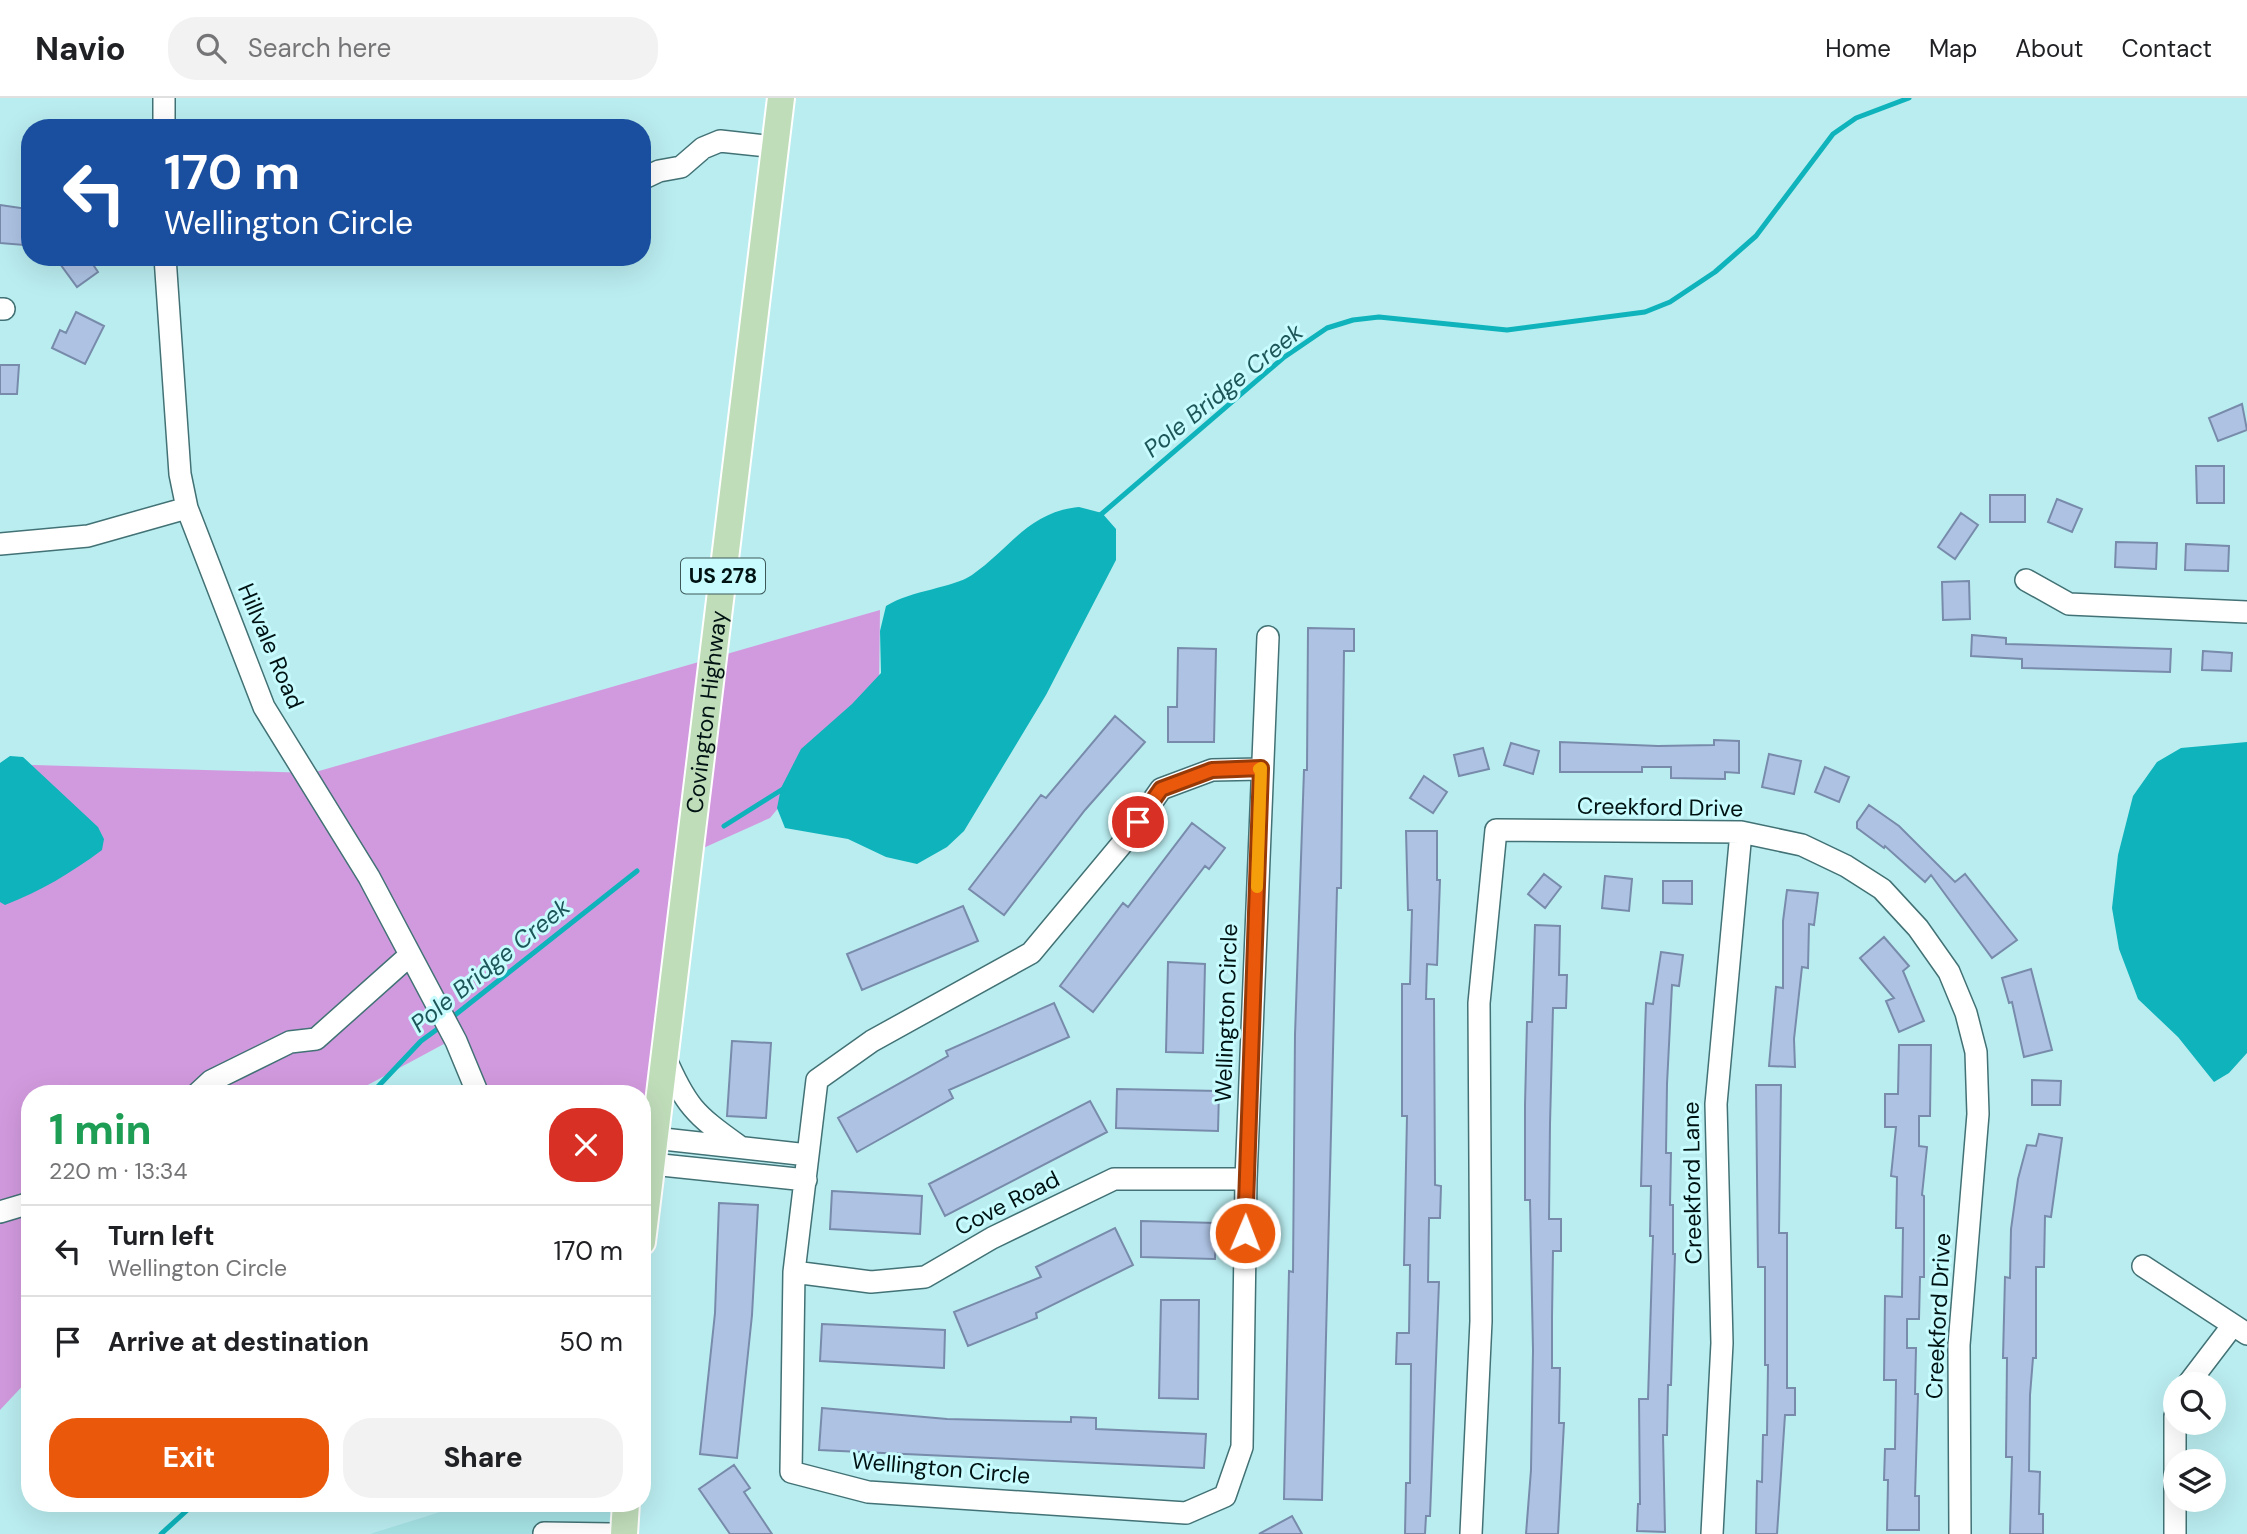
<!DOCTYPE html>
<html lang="en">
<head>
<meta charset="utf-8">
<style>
  body { margin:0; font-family:"DM Sans",sans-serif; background:#f2f2f2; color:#202124; height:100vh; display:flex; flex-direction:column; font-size:26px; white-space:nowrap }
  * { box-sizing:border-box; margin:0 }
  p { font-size:23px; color:#757577 }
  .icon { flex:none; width:38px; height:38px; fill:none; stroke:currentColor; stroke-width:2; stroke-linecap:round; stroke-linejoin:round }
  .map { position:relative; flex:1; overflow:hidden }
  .sheet { position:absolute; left:21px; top:987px; width:630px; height:427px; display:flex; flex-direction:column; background:#fff; border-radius:28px; box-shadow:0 7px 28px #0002 }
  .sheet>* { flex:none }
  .top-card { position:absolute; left:21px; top:21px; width:630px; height:147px; border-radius:28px; box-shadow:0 7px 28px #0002; background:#1a4fa0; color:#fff; overflow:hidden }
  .fabs { position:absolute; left:2163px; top:1274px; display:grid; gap:14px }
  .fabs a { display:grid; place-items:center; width:63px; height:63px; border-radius:50%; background:#fff; box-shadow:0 7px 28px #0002; font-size:35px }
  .pin { position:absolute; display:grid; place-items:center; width:60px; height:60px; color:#fff; margin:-30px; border:4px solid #fff; border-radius:50%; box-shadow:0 2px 7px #0007 }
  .me { position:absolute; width:77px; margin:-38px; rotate:1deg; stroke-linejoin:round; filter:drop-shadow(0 0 5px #0008) }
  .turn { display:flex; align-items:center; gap:24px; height:147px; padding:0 28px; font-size:32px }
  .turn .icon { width:91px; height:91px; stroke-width:2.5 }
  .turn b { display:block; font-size:49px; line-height:60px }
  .round { display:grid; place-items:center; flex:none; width:74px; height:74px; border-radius:28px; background:#f2f2f2 }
  .head { display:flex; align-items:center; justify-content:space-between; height:119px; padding:0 28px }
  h1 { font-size:42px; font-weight:800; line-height:52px; color:#1e9e55 }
  .cta { display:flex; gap:14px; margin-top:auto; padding:14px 28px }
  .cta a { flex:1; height:80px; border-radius:28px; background:#ea580c; color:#fff; font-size:28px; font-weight:800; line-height:80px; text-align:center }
  .cta a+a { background:#f2f2f2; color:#202124 }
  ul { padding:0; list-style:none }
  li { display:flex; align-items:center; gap:21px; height:91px; padding:0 28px; border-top:2px solid #e0e0e0 }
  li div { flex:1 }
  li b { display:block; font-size:26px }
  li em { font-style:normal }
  header { display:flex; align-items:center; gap:42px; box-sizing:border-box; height:98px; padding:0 35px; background:#fff; border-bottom:2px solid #e0e0e0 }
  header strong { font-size:33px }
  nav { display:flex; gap:38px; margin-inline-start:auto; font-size:24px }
  .search { width:490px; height:63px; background:#f2f2f2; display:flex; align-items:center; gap:18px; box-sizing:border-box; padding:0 24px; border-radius:28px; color:#757577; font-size:26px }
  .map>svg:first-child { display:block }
  .built { fill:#a6e3e6 }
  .green { fill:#d29ade }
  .water { fill:#0eb3bb }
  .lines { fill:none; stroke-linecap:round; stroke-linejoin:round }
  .stream { stroke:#0eb3bb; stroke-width:5 }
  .building { fill:#aec3e4; stroke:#788bab; stroke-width:2 }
  .minor-casing { stroke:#427275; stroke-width:24 }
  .major-casing { stroke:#fff; stroke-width:30 }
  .minor { stroke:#fff; stroke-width:21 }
  .major { stroke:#c0ddba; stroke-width:26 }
  .route-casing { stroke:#983908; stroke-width:18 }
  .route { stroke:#ea580c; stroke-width:12 }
  .slow { stroke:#f59e0b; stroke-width:12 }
  .labels { text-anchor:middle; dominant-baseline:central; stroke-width:6; stroke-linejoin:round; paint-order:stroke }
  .shield { fill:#c7fbfd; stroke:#3c5859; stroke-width:2 }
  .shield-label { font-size:21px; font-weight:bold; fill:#011213 }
  .street-label { font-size:23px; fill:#011213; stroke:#c7fbfd }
  .water-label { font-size:24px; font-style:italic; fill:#1c5659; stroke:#c7fbfd }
</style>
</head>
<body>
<header>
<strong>Navio</strong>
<div class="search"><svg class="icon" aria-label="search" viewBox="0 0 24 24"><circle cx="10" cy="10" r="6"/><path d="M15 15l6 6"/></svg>Search here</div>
<nav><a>Home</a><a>Map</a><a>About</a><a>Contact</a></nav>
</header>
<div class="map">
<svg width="2247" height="1436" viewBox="0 0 2247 1436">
  <rect width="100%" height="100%" fill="#baedf0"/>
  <path class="built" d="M457 1405H620L618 1436H370L456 1409Z"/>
  <path class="green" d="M880 512 879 589 770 720 690 756 642 1115V996H482L455 940 351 996H30V1280L0 1312V666L312 675Z"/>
  <path class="water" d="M1079 409 1102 415 1116 431V462L1046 597 964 733 947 749 917 766 886 759 848 741 785 730 777 710 781 690 801 651 852 606 881 575 880 533 886 508C912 492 953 490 972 477 1011 450 1028 414 1079 409Z
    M2247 644V955L2229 975 2214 984 2178 939 2138 901 2119 851 2112 810 2118 757 2133 698 2157 664 2181 650Z
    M10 658 23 659 98 729 104 741 102 752C71 775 41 793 5 807L0 804V665Z"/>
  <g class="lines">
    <path class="stream" d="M1098 419 1283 260 1327 230 1353 222 1379 219 1507 232 1645 214 1670 204 1715 174 1756 138 1833 36 1856 20 1909 0
      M724 728 783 691
      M450 921 637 773
      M371 996 421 943 443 927
      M161 1436 195 1405"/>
  </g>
  <path class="building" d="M0 107 28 111 24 147 0 145Z
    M55 159H88L98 174 77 189Z
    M76 214 104 228 85 266 52 250 60 232 66 235Z
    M0 267H19L17 296H0Z
    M2242 306 2247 332 2218 343 2209 320Z
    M2196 368H2224V405H2197Z
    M1990 397H2025V424H1990Z
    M2057 401 2082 411 2072 434 2048 424Z
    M1961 415 1978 427 1955 461 1938 449Z
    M2116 444 2157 445 2156 471 2115 469Z
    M2186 446 2229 448 2228 473 2185 472Z
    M1969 483 1970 521 1943 522 1942 484Z
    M1308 530 1354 531V553H1344L1341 790H1337L1322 1402 1284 1401 1289 1173 1293 1174 1295 937 1304 672H1307Z
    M1972 537 2006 540V546L2171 551 2170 574 2022 570V561L1971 558Z
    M1178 550 1216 551 1214 644H1168V609H1177Z
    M2203 553 2232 555 2231 573 2202 572Z
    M1115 618 1145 644 1085 712 1004 817 969 791 1041 697 1046 700Z
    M1714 642 1739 643V675L1725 674V681L1671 680V669H1642V674H1560V644L1658 648 1714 647Z
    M1511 645 1539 653 1533 676 1504 667Z
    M1483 650 1489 671 1459 678 1454 657Z
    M1769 656 1801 663 1794 696 1762 689Z
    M1825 669 1849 679 1839 704 1815 694Z
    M1424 678 1447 694 1433 715 1410 700Z
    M1869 707 1899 728 1955 784 1965 776 2017 842 1992 860 1931 777 1925 784 1885 748 1884 750 1857 730V724Z
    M1192 725 1225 750 1209 771 1205 768 1093 914 1060 888 1123 805 1128 809Z
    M1406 733H1437V782H1440L1437 867 1427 866 1426 901H1434L1435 1087 1441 1088 1440 1120H1429L1428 1184H1439L1430 1418H1426L1425 1436H1405L1406 1385H1410L1411 1266H1396L1397 1235H1409L1410 1167H1404L1407 1018H1402V886H1410L1412 812H1408Z
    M1544 776 1561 789 1545 810 1528 796Z
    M1605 778 1632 781 1629 813 1602 810Z
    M1663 783H1692V806L1663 805Z
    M1787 792 1818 795 1814 827 1809 826 1808 870 1802 869 1794 941 1795 969 1769 968 1776 889 1783 890V823Z
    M963 808 978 843 862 892 847 856Z
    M1535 827 1560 828 1559 877H1567L1566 910H1553L1550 1026 1549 1121H1561V1153H1553L1552 1219V1270H1560L1559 1325H1564L1558 1436H1526L1531 1372 1533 1252 1530 1102H1525V1007L1527 924H1532Z
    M1884 839 1909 868 1903 873 1924 923 1899 934 1886 903 1894 900 1860 860Z
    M1661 854 1683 857 1679 888 1672 887 1667 986 1666 1055H1671L1670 1107H1673V1156H1675L1671 1287H1668L1667 1337H1663L1665 1434 1637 1433 1638 1406H1640L1639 1301H1648L1653 1138H1650L1651 1088H1641L1645 933 1646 905 1653 906Z
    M1168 864 1205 866 1203 955 1166 954Z
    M2031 871 2052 952 2024 959 2012 904 2009 905 2002 880Z
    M1054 905 1069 939 949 992 953 1000 857 1054 838 1020 948 958 946 953Z
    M732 943 771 945 766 1020 727 1018Z
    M1899 947H1931L1930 1018H1919V1048L1927 1049 1922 1097 1924 1098V1179H1920L1919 1221H1907V1250H1916L1915 1296H1918L1915 1398H1919V1432H1887L1888 1382H1884L1885 1351H1895L1896 1282H1884L1885 1198 1902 1199 1903 1130H1896L1897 1079 1891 1078 1896 1029H1885V996H1898Z
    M2032 982 2061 983 2060 1007H2032Z
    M1756 987H1781L1779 1135H1787V1290H1795V1317H1785L1777 1436H1756L1757 1383 1762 1384 1763 1337H1767L1768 1267H1765V1169H1758Z
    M1117 991 1219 993 1218 1033 1116 1030Z
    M1090 1003 1107 1034 945 1118 929 1086Z
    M2039 1036 2062 1040 2051 1119 2045 1118 2044 1169H2036V1260H2033L2030 1297 2029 1373 2040 1374 2039 1416H2043V1436H2010L2012 1359H2006L2007 1260H2003L2005 1179 2010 1180 2011 1131 2018 1081 2027 1047 2036 1048Z
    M832 1093 922 1098 920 1136 830 1131Z
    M719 1105 758 1107 752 1217 737 1360 700 1356 715 1215Z
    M1141 1123 1216 1125 1215 1161 1141 1159Z
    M1115 1130 1133 1167 1036 1215 1037 1220 968 1248 954 1214 1041 1179 1036 1169Z
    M1161 1202H1199L1198 1301 1159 1300Z
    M822 1226 945 1232 944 1270 820 1263Z
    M822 1310 947 1321 1071 1324V1319L1096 1320V1331L1206 1336 1204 1370 819 1352Z
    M734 1367 750 1390 744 1394 772 1436H730L699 1391Z
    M1292 1418 1302 1436H1259Z"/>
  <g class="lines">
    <defs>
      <path id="minor" d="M164 0V30
        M642 81 659 73 681 69 703 50 720 43 775 49
        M165 159 180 376 187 410 264 609 369 779 456 943 478 996
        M0 211H4
        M0 446 88 438 187 410
        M2026 482 2069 506 2247 514
        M1261 671 1212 672 1161 691 1126 741 1031 855 872 943 817 982 794 1174 791 1374 868 1394 1186 1415 1225 1398 1242 1349 1246 1081 1268 539
        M664 957C686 1008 694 1016 739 1048
        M197 996 211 983 290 944 316 941 409 858
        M654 1040 808 1057
        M652 1066 806 1082
        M0 1114 30 1105
        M2143 1168 2247 1236
        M794 1174 871 1184 925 1179 992 1140 1114 1081H1246
        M2188 1286 2233 1227
        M2175 1318V1436
        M544 1435 611 1436
        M1471 1436 1481 1223 1479 905 1496 732 1741 734 1802 747 1846 768 1882 791 1918 830 1949 874 1966 915 1976 954 1978 1016 1959 1247 1960 1436
        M1712 1436 1722 1245 1716 1006 1741 734"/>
      <g id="major">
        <path id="s1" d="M642 1144 781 0"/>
        <path d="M624 1436 626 1405"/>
      </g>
    </defs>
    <use href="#minor" class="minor-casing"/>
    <use href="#major" class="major-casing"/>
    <use href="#minor" class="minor"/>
    <use href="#major" class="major"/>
  </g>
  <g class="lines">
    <defs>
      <path id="route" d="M1138 724 1161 691 1212 672 1261 670 1245 1135"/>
    </defs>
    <use href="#route" class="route-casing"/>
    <use href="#route" class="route"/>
    <path class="slow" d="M1257 789 1261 670 1259 671"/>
  </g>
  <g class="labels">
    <rect class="shield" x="681" y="460.5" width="84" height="35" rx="5"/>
    <g class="shield-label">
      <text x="723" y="478">US 278</text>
    </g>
    <g class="street-label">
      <text transform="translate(271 548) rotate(67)">Hillvale Road</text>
      <text stroke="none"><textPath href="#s1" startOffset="534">Covington Highway</textPath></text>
      <text transform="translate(1660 709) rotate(1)">Creekford Drive</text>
      <text transform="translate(1226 915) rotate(-88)">Wellington Circle</text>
      <text transform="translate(1692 1085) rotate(-91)">Creekford Lane</text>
      <text transform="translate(1007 1105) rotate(-27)">Cove Road</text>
      <text transform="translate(1938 1218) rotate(-87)">Creekford Drive</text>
      <text transform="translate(941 1370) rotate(5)">Wellington Circle</text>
    </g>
    <g class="water-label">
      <text transform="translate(1223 292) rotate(-39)">Pole Bridge Creek</text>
      <text transform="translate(490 867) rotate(-39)">Pole Bridge Creek</text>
    </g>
  </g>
</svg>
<div class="fabs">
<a><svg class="icon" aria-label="search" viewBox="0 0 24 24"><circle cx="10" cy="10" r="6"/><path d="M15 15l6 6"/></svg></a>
<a><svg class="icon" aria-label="layers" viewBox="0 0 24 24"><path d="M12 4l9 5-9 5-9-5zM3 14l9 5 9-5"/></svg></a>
</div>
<div class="pin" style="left:1138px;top:724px;background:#d93025"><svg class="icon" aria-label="arrive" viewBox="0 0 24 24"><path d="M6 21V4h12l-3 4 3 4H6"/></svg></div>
<svg class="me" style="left:1245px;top:1135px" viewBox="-20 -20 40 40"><circle r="17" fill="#ea580c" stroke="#fff" stroke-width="3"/><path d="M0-11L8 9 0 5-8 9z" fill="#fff"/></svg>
<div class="top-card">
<div class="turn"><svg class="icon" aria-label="left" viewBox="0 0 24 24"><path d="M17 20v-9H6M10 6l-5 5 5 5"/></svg><div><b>170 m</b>Wellington Circle</div></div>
</div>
<section class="sheet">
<div class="head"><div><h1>1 min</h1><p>220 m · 13:34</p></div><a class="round" style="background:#d93025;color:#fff"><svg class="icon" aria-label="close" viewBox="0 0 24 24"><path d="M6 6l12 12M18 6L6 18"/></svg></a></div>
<ul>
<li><svg class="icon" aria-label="left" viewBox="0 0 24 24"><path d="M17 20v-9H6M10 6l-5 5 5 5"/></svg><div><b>Turn left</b><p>Wellington Circle</p></div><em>170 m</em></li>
<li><svg class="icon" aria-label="arrive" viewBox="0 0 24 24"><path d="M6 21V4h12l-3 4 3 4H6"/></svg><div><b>Arrive at destination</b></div><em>50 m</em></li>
</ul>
<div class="cta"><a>Exit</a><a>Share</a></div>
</section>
</div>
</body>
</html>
